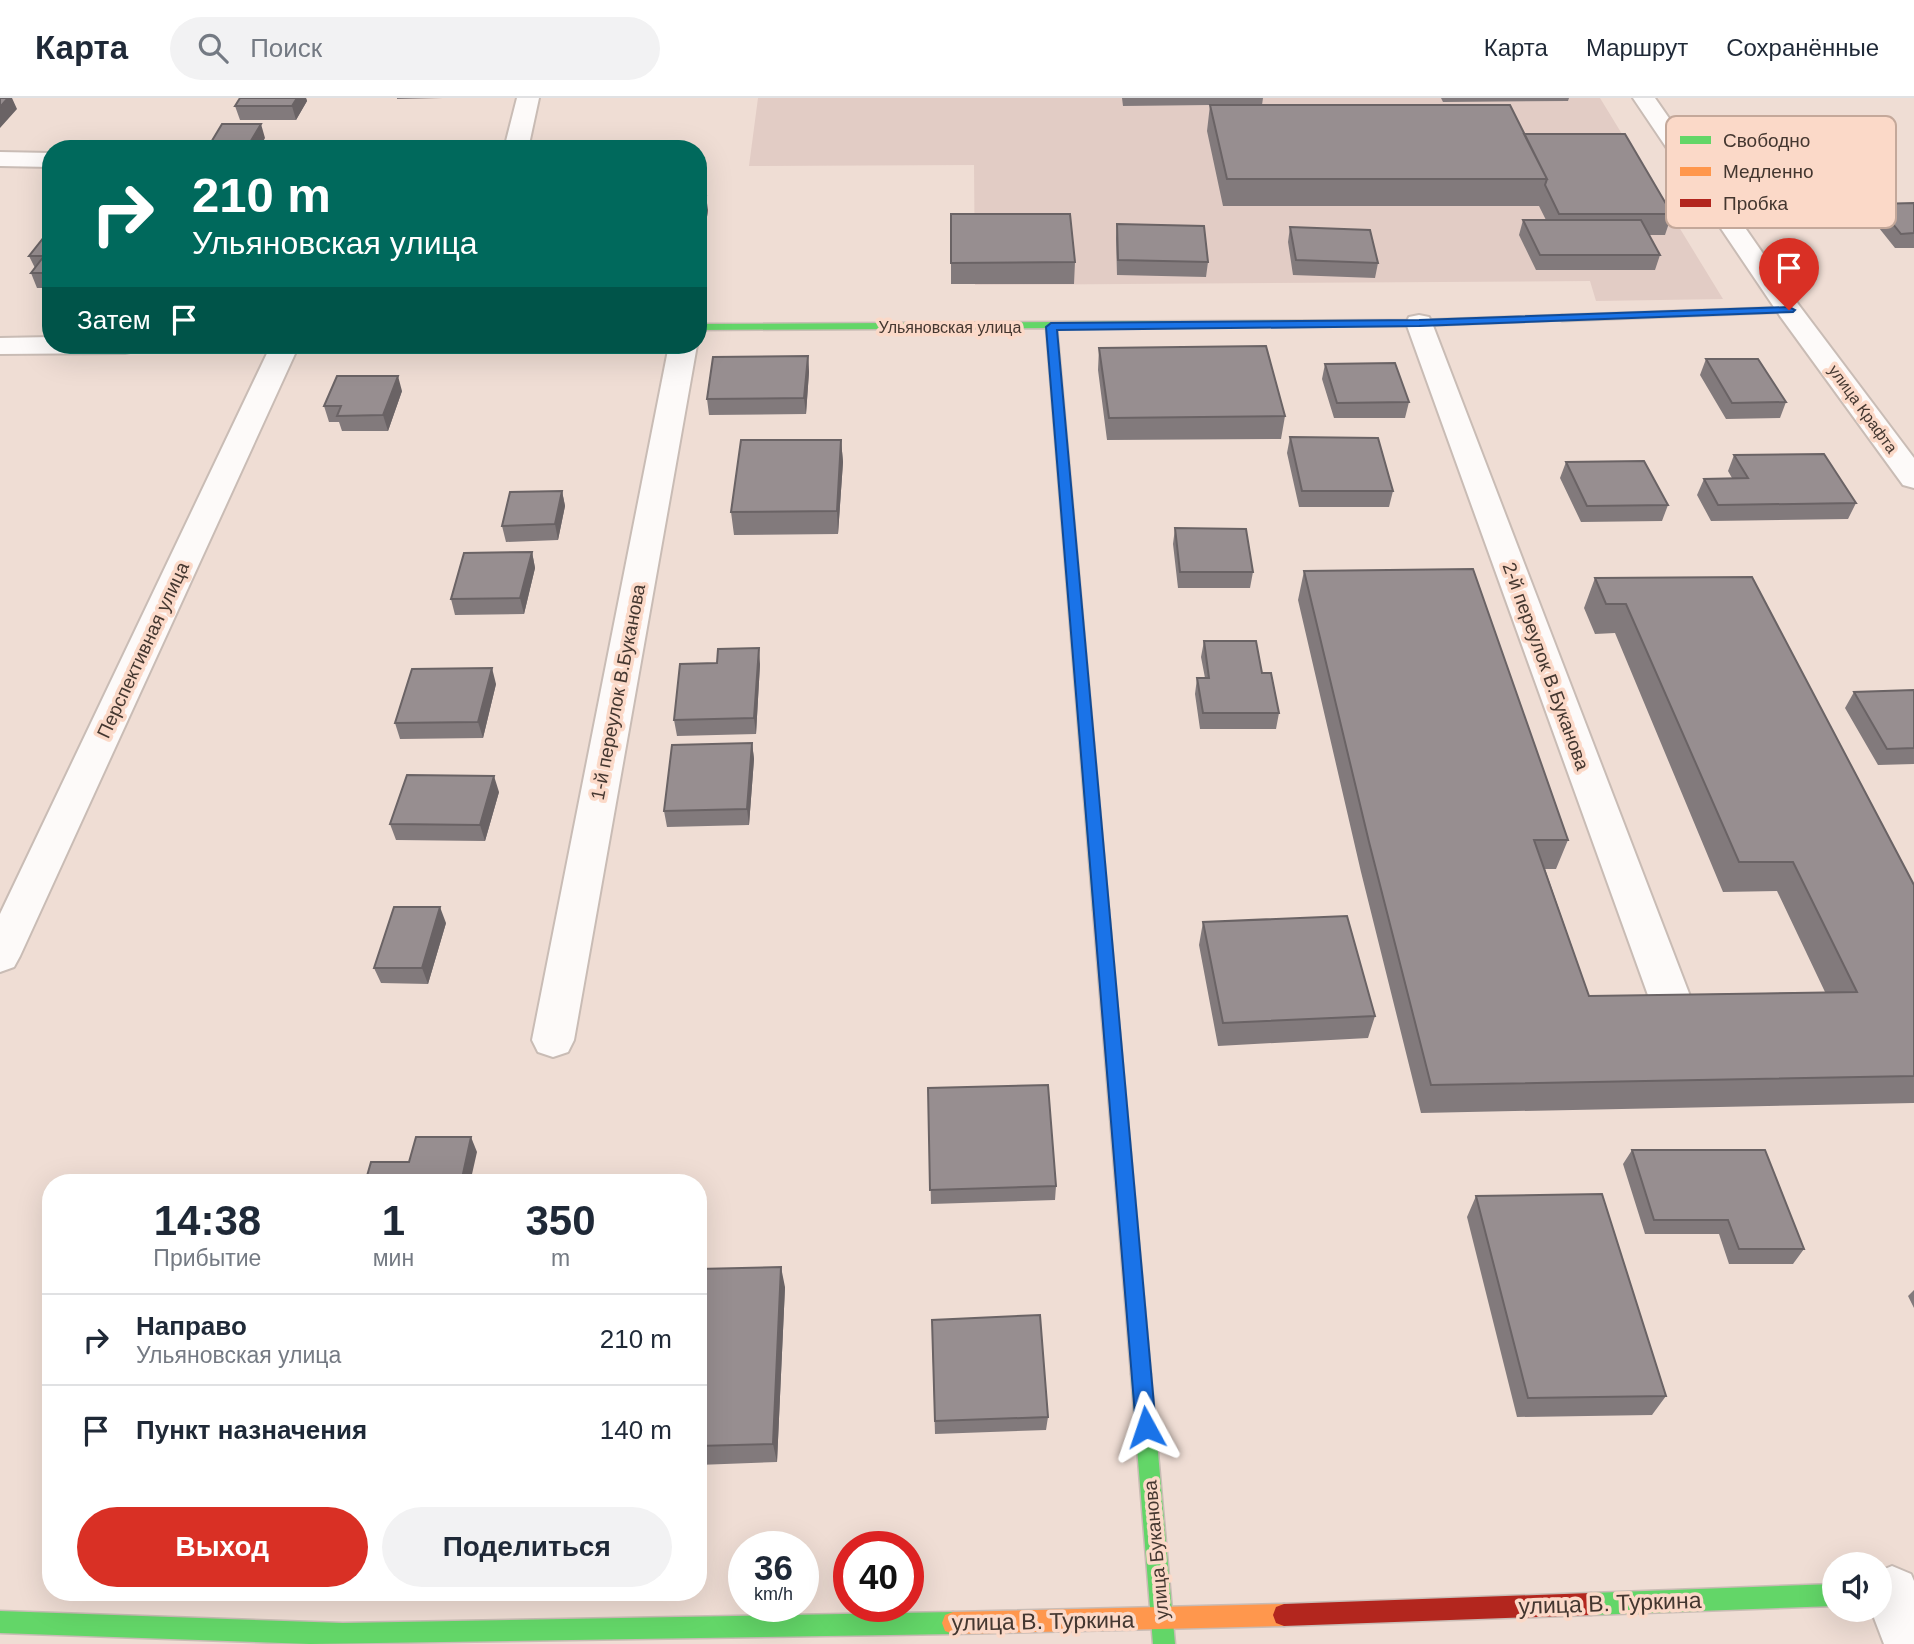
<!DOCTYPE html>
<html lang="ru">
<head>
<meta charset="utf-8">
<style>
  body { margin:0; font-family:Helvetica,sans-serif; background:#f2f2f3; color:#1f2937; height:100vh; display:flex; flex-direction:column; font-size:26px; white-space:nowrap }
  * { box-sizing:border-box; margin:0 }
  p { font-size:23px; color:#747a83 }
  .icon { flex:none; width:38px; height:38px; fill:none; stroke:currentColor; stroke-width:2; stroke-linecap:round; stroke-linejoin:round }
  .map { position:relative; flex:1; overflow:hidden }
  .sheet { position:absolute; left:42px; top:1076px; width:665px; height:427px; display:flex; flex-direction:column; background:#fff; border-radius:28px; box-shadow:0 7px 28px #0002 }
  .sheet>* { flex:none }
  .guide { position:absolute; left:42px; top:42px; width:665px; height:214px; border-radius:28px; box-shadow:0 7px 28px #0002; background:#00695c; color:#fff; overflow:hidden }
  .tools { position:absolute; left:1822px; top:1454px; display:grid; gap:14px }
  .tools a { display:grid; place-items:center; width:70px; height:70px; border-radius:50%; background:#fff; box-shadow:0 7px 28px #0002; font-size:35px }
  .speed { position:absolute; left:728px; top:1433px; display:flex; gap:14px; font-size:35px; font-weight:700; text-align:center }
  .speed>* { display:grid; place-content:center; width:91px; height:91px; border-radius:50%; background:#fff; box-shadow:0 7px 28px #0002; line-height:1 }
  .speed small { font-size:18px; font-weight:400 }
  .speed .limit { border:10px solid #d22; background:#fff; color:#111 }
  .pin { position:absolute; display:grid; place-items:center; width:60px; height:60px; color:#fff; margin:-72px -30px; border-radius:50% 50% 50% 0; rotate:-45deg; box-shadow:0 0 7px #0007 }
  .pin .icon { rotate:45deg }
  .me { position:absolute; width:77px; margin:-38px; rotate:355deg; stroke-linejoin:round; filter:drop-shadow(0 0 5px #0008) }
  .turn { display:flex; align-items:center; gap:24px; height:147px; padding:0 35px; font-size:32px }
  .turn .icon { width:91px; height:91px; stroke-width:2.5 }
  .turn b { display:block; font-size:49px; line-height:60px }
  .then { display:flex; align-items:center; height:66px; padding:0 35px; background:#0003; gap:14px; font-size:26px }
  .eta { display:flex; justify-content:space-evenly; align-items:center; height:119px; text-align:center }
  .eta b { font-size:42px; font-weight:800; line-height:49px }
  .button { display:flex; gap:14px; margin-top:auto; padding:14px 35px }
  .button a { flex:1; height:80px; border-radius:42px; background:#d93025; color:#fff; font-size:28px; font-weight:800; line-height:80px; text-align:center }
  .button a+a { background:#f2f2f3; color:#1f2937 }
  ul { padding:0; list-style:none }
  li { display:flex; align-items:center; gap:21px; height:91px; padding:0 35px; border-top:2px solid #e0e1e3 }
  li div { flex:1 }
  li b { display:block; font-size:26px }
  li em { font-style:normal }
  header { display:flex; align-items:center; gap:42px; box-sizing:border-box; height:98px; padding:0 35px; background:#fff; border-bottom:2px solid #e0e1e3 }
  header strong { font-size:33px }
  nav { display:flex; gap:38px; margin-inline-start:auto; font-size:24px }
  .search { width:490px; height:63px; background:#f2f2f3; display:flex; align-items:center; gap:18px; box-sizing:border-box; padding:0 24px; border-radius:38px; color:#747a83; font-size:26px }
  .map>svg:first-child { display:block }
  .industrial { fill:#e2ccc5 }
  .lines { fill:none; stroke-linecap:round; stroke-linejoin:round }
  .street-casing { stroke:#c9bcb5; stroke-width:4 }
  .fast-casing { stroke:#c9bcb5; stroke-width:3 }
  .slow-casing { stroke:#c9bcb5; stroke-width:3 }
  .jam-casing { stroke:#c9bcb5; stroke-width:3 }
  .street { fill:#fdfaf9; fill-rule:evenodd }
  .fast { fill:#63d668; fill-rule:evenodd }
  .slow { fill:#ff974d; fill-rule:evenodd }
  .jam { fill:#b3261e; fill-rule:evenodd }
  .wall { fill:#827a7c }
  .shaded-wall { fill:#6a6365 }
  .building { fill:#978e90; stroke:#6a6365; stroke-width:2 }
  .route { fill:#1a73e8; stroke:#114b97; stroke-width:2 }
  .labels { text-anchor:middle; dominant-baseline:central; stroke-width:7; stroke-linejoin:round; paint-order:stroke }
  .far-street-label { font-size:16px; fill:#443730; stroke:#fbd9c8 }
  .street-label { font-size:19px; fill:#443730; stroke:#fbd9c8 }
  .near-street-label { font-size:23px; fill:#443730; stroke:#fbd9c8 }
  .key { fill:#fbd9c8; stroke:#c4a89a; stroke-width:2 }
  .key-label { font-size:19px; fill:#443730 }
</style>
</head>
<body>
<header>
<strong>Карта</strong>
<div class="search"><svg class="icon" aria-label="search" viewBox="0 0 24 24"><circle cx="10" cy="10" r="6"/><path d="M15 15l6 6"/></svg>Поиск</div>
<nav><a>Карта</a><a>Маршрут</a><a>Сохранённые</a></nav>
</header>
<div class="map">
<svg width="1914" height="1546" viewBox="0 0 1914 1546">
  <rect width="100%" height="100%" fill="#efddd4"/>
  <path class="industrial" d="M758 0H1600L1723 201 1596 203 1590 183 975 187 974 67 749 68Z"/>
  <g class="lines">
    <defs>
      <path id="street" d="M517 0H539L528 51H504Z
        M1633 0H1655L1798 206 1914 360V390L1903 387 1780 218Z
        M0 54 51 55V69L0 68Z
        M1419 217 1429 219 1432 225 1695 911 1689 923 1674 928 1659 923 1653 911 1406 225 1409 219Z
        M51 239V247H139L135 253 125 255 0 256V240Z
        M271 247H299L20 858 14 869 0 874V816Z
        M669 247H697L574 942 568 954 553 959 538 954 532 942Z
        M1892 1468 1911 1476 1914 1483V1546H1884L1871 1512H1880V1473Z"/>
      <path id="fast" d="M1562 217 1567 220 1566 222 1419 228 1057 230 1109 812 1107 816H1095L1093 812 1046 230 698 232V226L1419 222Z
        M1141 1266 1148 1269 1151 1276 1175 1546H1153L1131 1276 1134 1269Z
        M1834 1486V1508L1591 1517 1583 1514 1580 1506 1583 1498 1591 1495Z
        M0 1513 343 1525 953 1514 961 1517 964 1525 961 1533 953 1536 310 1546 0 1535Z"/>
      <path id="slow" d="M1789 209 1793 210V214L1562 223 1557 220 1562 217Z
        M1101 806 1107 808 1109 812 1151 1276 1148 1283 1141 1286 1134 1283 1131 1276 1093 812 1095 808Z
        M1284 1506 1292 1509 1295 1517 1292 1525 1284 1528 953 1536 945 1533 942 1525 945 1517 953 1514Z"/>
      <path id="jam" d="M1591 1495 1599 1498 1602 1506 1599 1514 1591 1517 1284 1528 1276 1525 1273 1517 1276 1509 1284 1506Z"/>
    </defs>
    <use href="#street" class="street-casing"/>
    <use href="#fast" class="fast-casing"/>
    <use href="#slow" class="slow-casing"/>
    <use href="#jam" class="jam-casing"/>
    <use href="#street" class="street"/>
    <use href="#fast" class="fast"/>
    <use href="#slow" class="slow"/>
    <use href="#jam" class="jam"/>
  </g>
  <path class="wall" d="M240 0H306L307 3 296 22H240L235 8Z
    M397 0H443L397 1Z
    M1122 0H1263L1262 7 1524 36 1672 116 1665 137H1649L1660 157 1655 172H1536L1519 137 1523 122H1546L1539 108H1223L1207 33 1210 7 1123 8Z
    M1441 0H1569L1568 3 1443 4Z
    M698 98 708 112 703 146H698Z
    M1914 105V150H1895L1871 120 1877 106Z
    M951 116 1075 164 1074 186H951Z
    M1117 126 1208 164 1206 179 1117 177 1116 140Z
    M1290 129 1378 165 1375 180 1293 177 1288 144Z
    M51 134V190H37L31 175 35 170 29 158Z
    M1099 250 1285 318 1281 341 1107 342 1098 272Z
    M808 258 809 274 806 316 709 317 707 301Z
    M1706 261 1786 304 1780 320 1726 321 1700 277Z
    M1325 266 1409 304 1405 320H1334L1322 281Z
    M402 293 388 333H342L339 324H329L324 308Z
    M1290 339 1393 393 1389 409H1299L1287 355Z
    M841 342 843 364 838 436 734 437 731 414Z
    M1734 357 1856 405 1848 421 1711 423 1697 397 1704 381 1732 380 1728 373Z
    M1566 364 1668 407 1662 423 1581 424 1560 380Z
    M562 393 565 408 558 442 506 444 502 428Z
    M1175 430 1253 474 1250 490H1178L1173 446Z
    M532 454 535 470 524 516 455 517 451 501Z
    M1304 473 1568 742 1556 771H1545L1589 898 1825 894 1777 793 1723 794 1615 535 1595 536 1584 510 1595 480 1752 479 1914 787V1005L1421 1015 1361 774 1298 502Z
    M1204 543 1262 575 1279 615 1276 631H1200L1195 596 1197 580H1205L1201 559Z
    M760 566 756 636 677 638 674 622Z
    M496 586 483 640 400 641 395 625Z
    M1914 592V666L1878 667 1845 610 1854 594Z
    M752 645 754 661 749 727 667 729 664 713Z
    M499 694 485 743 396 742 390 726Z
    M1203 824 1375 918 1368 940 1218 948 1199 847Z
    M446 825 428 886 381 885 374 870Z
    M928 990 1056 1088 1055 1102 931 1106Z
    M1632 1052 1804 1151 1793 1166H1729L1719 1136H1645L1623 1066Z
    M1476 1098 1666 1298 1652 1317 1517 1319 1467 1119Z
    M698 1171 785 1189 777 1364 698 1367Z
    M1914 1192V1210L1908 1198Z
    M932 1235 1048 1319 1046 1332 935 1336Z"/>
  <path class="shaded-wall" d="M8 0H12L17 11 0 30V9Z
    M297 0H306L307 3 296 22 292 8Z
    M261 26 265 40 259 51H246Z
    M706 98 708 112 703 146 701 131Z
    M808 258 809 274 806 316 804 300Z
    M398 278 402 293 388 333 383 317Z
    M841 342 843 364 838 436 837 413Z
    M562 393 565 408 558 442 555 426Z
    M532 454 535 470 524 516 520 500Z
    M759 550 760 566 756 636 754 620Z
    M492 570 496 586 483 640 478 624Z
    M752 645 754 661 749 727 747 711Z
    M494 678 499 694 485 743 480 727Z
    M440 809 446 825 428 886 422 870Z
    M471 1039 477 1054 470 1085H461Z
    M781 1169 785 1189 777 1364 773 1346Z"/>
  <path class="building" d="M0 0H8L0 9Z
    M240 0H297L292 8H235Z
    M1210 7H1510L1547 81H1227Z
    M222 26H261L246 51H207Z
    M1524 36H1625L1672 116H1559L1545 87 1547 81Z
    M698 98H706L701 131H698Z
    M1914 105V135L1901 136 1877 106Z
    M951 116H1070L1075 164 951 165Z
    M1523 122H1641L1660 157H1540Z
    M1117 126 1204 128 1208 164 1118 162Z
    M1290 129 1370 132 1378 165 1296 162Z
    M48 134H51V175H31L44 158H29Z
    M1266 248 1285 318 1109 320 1099 250Z
    M808 258 804 300 707 301 713 259Z
    M1706 261H1758L1786 304 1732 305Z
    M1395 265 1409 304 1337 305 1325 266Z
    M337 278H398L383 317 337 318 341 308H324Z
    M1290 339 1378 340 1393 393H1302Z
    M741 342H841L837 413 731 414Z
    M1824 356 1856 405 1718 407 1704 381 1748 380 1734 357Z
    M1644 363 1668 407 1587 408 1566 364Z
    M562 393 555 426 502 428 510 394Z
    M1175 430 1246 431 1253 474H1180Z
    M532 454 520 500 451 501 464 455Z
    M1473 471 1568 742H1534L1589 898 1857 894 1793 764H1739L1626 506H1606L1595 480 1752 479 1914 787V978L1431 987 1369 744 1304 473Z
    M1204 543H1256L1262 575H1271L1279 615H1203L1197 580H1209Z
    M759 550 754 620 674 622 680 566 717 565 718 551Z
    M492 570 478 624 395 625 412 571Z
    M1914 592V650L1887 651 1854 594Z
    M752 645 747 711 664 713 672 647Z
    M407 677 494 678 480 727 390 726Z
    M394 809H440L422 870H374Z
    M1347 818 1375 918 1223 925 1203 824Z
    M1048 987 1056 1088 930 1092 928 990Z
    M416 1039H471L461 1085H365L371 1064H409Z
    M1632 1052H1765L1804 1151H1739L1728 1122H1654Z
    M1602 1096 1666 1298 1528 1300 1476 1098Z
    M781 1169 773 1346 698 1348V1171Z
    M1040 1217 1048 1319 935 1323 932 1222Z"/>
  <path class="route" d="M1789 209 1795 212 1793 214 1419 228 1057 232 1156 1329 1153 1336 1146 1339 1139 1336 1136 1329 1046 229 1051 225 1419 222Z"/>
  <g class="labels">
    <g class="far-street-label">
      <text x="950" y="229">Ульяновская улица</text>
      <text transform="translate(1863 311) rotate(54)">улица Крафта</text>
    </g>
    <g class="street-label">
      <text transform="translate(143 552) rotate(-65)">Перспективная улица</text>
      <text transform="translate(1546 568) rotate(70)">2-й переулок В.Буканова</text>
      <text transform="translate(618 594) rotate(-79)">1-й переулок В.Буканова</text>
      <text transform="translate(1156 1452) rotate(-95)">улица Буканова</text>
    </g>
    <g class="near-street-label">
      <text transform="translate(1610 1505) rotate(-2)">улица В. Туркина</text>
      <text transform="translate(1043 1523) rotate(-1)">улица В. Туркина</text>
    </g>
  </g>
  <rect x="1666" y="18" width="230" height="112" rx="10" class="key"/>
  <rect x="1680" y="38" width="31" height="8" fill="#63d668"/>
  <rect x="1680" y="69" width="31" height="9" fill="#ff974d"/>
  <rect x="1680" y="101" width="31" height="8" fill="#b3261e"/>
  <g class="key-label">
    <text x="1723" y="49">Свободно</text>
    <text x="1723" y="80">Медленно</text>
    <text x="1723" y="112">Пробка</text>
  </g>
</svg>
<div class="tools">
<a><svg class="icon" aria-label="sound" viewBox="0 0 24 24"><path d="M4 9h4l5-4v14l-5-4H4zM17 9q2 3 0 6"/></svg></a>
</div>
<div class="speed"><div>36<small>km/h</small></div><div class="limit">40</div></div>
<div class="pin" style="left:1789px;top:212px;background:#d93025"><svg class="icon" aria-label="arrive" viewBox="0 0 24 24"><path d="M6 21V4h12l-3 4 3 4H6"/></svg></div>
<svg class="me" style="left:1146px;top:1329px" viewBox="-20 -20 40 40"><path d="M0-17L14 15 0 8-14 15z" fill="#1a73e8" stroke="#fff" stroke-width="4"/></svg>
<div class="guide">
<div class="turn"><svg class="icon" aria-label="right" viewBox="0 0 24 24"><path d="M7 20v-9h11M14 6l5 5-5 5"/></svg><div><b>210 m</b>Ульяновская улица</div></div>
<div class="then">Затем<svg class="icon" aria-label="arrive" viewBox="0 0 24 24"><path d="M6 21V4h12l-3 4 3 4H6"/></svg></div>
</div>
<section class="sheet">
<div class="eta">
<div><b>14:38</b><p>Прибытие</p></div>
<div><b>1</b><p>мин</p></div>
<div><b>350</b><p>m</p></div>
</div>
<ul>
<li><svg class="icon" aria-label="right" viewBox="0 0 24 24"><path d="M7 20v-9h11M14 6l5 5-5 5"/></svg><div><b>Направо</b><p>Ульяновская улица</p></div><em>210 m</em></li>
<li><svg class="icon" aria-label="arrive" viewBox="0 0 24 24"><path d="M6 21V4h12l-3 4 3 4H6"/></svg><div><b>Пункт назначения</b></div><em>140 m</em></li>
</ul>
<div class="button"><a>Выход</a><a>Поделиться</a></div>
</section>
</div>
</body>
</html>
